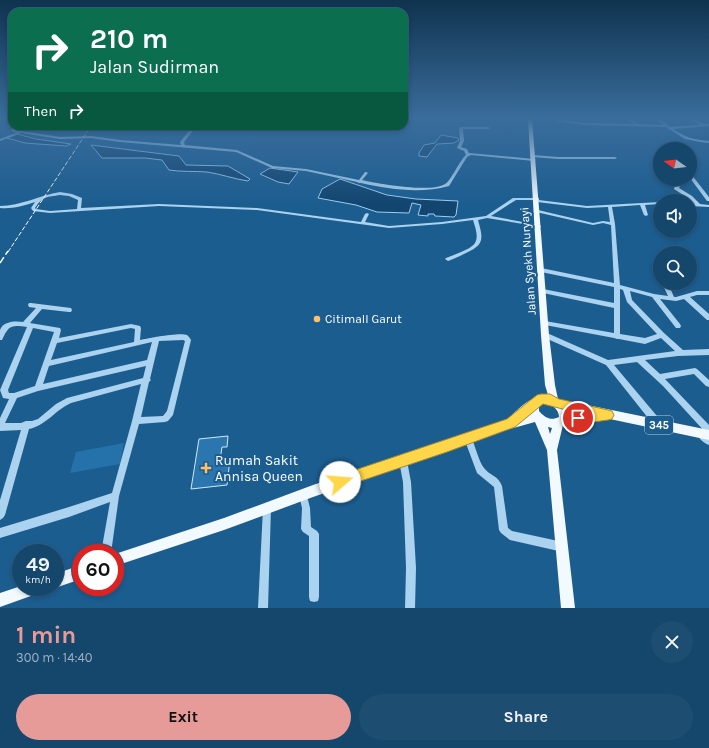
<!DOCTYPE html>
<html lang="en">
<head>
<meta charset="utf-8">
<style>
  body { margin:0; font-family:Karla,sans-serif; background:#1e4d72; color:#f1f3f6; height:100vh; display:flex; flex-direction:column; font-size:15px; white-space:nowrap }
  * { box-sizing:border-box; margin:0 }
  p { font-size:13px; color:#9db1c2 }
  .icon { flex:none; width:22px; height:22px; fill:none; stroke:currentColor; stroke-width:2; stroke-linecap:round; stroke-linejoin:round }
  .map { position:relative; height:608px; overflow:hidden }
  .drawer { display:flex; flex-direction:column; background:#15466c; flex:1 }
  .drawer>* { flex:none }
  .hud { position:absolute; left:8px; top:8px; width:400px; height:122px; border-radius:12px; box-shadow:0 2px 6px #0003,0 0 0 1px #345e7f; background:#0b6e4f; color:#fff; overflow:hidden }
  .needle { width:26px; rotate:284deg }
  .fabs { position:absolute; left:653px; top:142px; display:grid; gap:8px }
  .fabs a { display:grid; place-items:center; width:44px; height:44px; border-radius:50%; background:#15466c; box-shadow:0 2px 6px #0003,0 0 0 1px #345e7f; font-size:20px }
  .speed { position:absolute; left:12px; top:544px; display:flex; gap:8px; font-size:20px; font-weight:700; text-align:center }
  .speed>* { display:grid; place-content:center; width:52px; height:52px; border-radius:50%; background:#15466c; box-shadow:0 2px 6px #0003,0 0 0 1px #345e7f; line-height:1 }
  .speed small { font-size:10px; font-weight:400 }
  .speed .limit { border:6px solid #d22; background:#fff; color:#111 }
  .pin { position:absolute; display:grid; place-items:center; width:34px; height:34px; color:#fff; margin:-17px; border:2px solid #fff; border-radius:50%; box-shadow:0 1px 4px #0007 }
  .me { position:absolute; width:44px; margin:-22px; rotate:72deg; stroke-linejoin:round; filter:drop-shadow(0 0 3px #0008) }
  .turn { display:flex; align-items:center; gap:14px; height:84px; padding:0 16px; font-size:18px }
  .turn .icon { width:52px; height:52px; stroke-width:2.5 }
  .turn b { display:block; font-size:28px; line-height:34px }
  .then { display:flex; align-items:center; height:38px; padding:0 16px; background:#0003; gap:8px; font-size:15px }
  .round { display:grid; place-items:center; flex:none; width:42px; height:42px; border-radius:21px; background:#1e4d72 }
  .summary { display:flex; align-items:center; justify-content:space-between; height:68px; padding:0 16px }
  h1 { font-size:24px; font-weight:700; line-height:30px; color:#e69b98 }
  .primary-button { display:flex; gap:8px; margin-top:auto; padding:8px 16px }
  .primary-button a { flex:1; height:46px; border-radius:24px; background:#e69b98; color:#111; font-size:16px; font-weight:700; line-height:46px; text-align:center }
  .primary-button a+a { background:#1e4d72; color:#f1f3f6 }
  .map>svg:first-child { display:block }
  .green { fill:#2571a9 }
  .water { fill:#12456f; stroke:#9ecef0 }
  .building { fill:#2b76ae; stroke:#d1e9fa }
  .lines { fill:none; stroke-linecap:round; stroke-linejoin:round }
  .minor { fill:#abd2ee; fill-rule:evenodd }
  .major { fill:#f2f9ff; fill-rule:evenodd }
  .rail-far1 { stroke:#fff; stroke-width:1; stroke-dasharray:4.5 2; stroke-linecap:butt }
  .rail { stroke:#fff; stroke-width:1.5; stroke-dasharray:7 3; stroke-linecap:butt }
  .route { fill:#ffd54a; stroke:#a68a30 }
  .poi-dot { fill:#ffc168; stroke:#1c5d90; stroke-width:1.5 }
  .labels { text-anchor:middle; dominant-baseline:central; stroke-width:4; stroke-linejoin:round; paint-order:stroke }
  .shield { fill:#1c5d90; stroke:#bbcede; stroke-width:1 }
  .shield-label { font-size:11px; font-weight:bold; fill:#fff }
  .street-label { font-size:12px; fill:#fff; stroke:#1c5d90 }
  .poi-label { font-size:12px; fill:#fff; stroke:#1c5d90; text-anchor:start }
  .near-poi-label { font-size:14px; fill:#fff; stroke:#1c5d90; text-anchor:start }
</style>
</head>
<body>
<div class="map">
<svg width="709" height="608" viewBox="0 0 709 608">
  <rect width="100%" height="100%" fill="#1c5d90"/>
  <path class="green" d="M124 443 120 464 70 473 76 452Z"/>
  <path class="water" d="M17 134 36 139 71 144 66 146 25 143 7 138Z
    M441 135 458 138 459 140 454 143 437 144 427 157 419 156V153L424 145 435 143Z
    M91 145 179 156 186 165 228 166 250 179 248 181C234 179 221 174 207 172 195 171 182 172 169 170L162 160 145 158H102Z
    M270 168 298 172 289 184 278 182 260 174Z
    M340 179 387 195 416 199 458 201 456 215 454 217 435 216 434 214H428V216L418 215 421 205 412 203 409 213 377 212 356 205 318 198 322 189Z"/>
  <path class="building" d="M228 436 227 447H222L220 460 230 459 227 485 191 489 199 439Z"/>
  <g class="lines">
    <path class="minor" d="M554 119H557L585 123 634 124 627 119H631L638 124 663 125 655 119H659L670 127 701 125 690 119C697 118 702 125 709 124V126L673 129C684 137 695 140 709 141V143L700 142 685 139 666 127 585 125 557 121Z
      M12 125 15 126 17 128 15 130 60 137 91 136 120 140 181 145 180 142 193 126H197L184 142 185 145 237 150 273 166 306 169 359 180 365 172H366L368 173 362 180C379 184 431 193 445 184 451 181 459 161 466 155L464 151 457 148 460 141 459 128 461 127H488L490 128 488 129H463L464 141 461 147 467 149 469 153 534 159 536 160 534 161 471 155 467 157 449 186C420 194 389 189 361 183H359L357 182 306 171 272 168 236 152 120 142 91 138 60 139 21 133 0 141V139L16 133 11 131 13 128 11 126Z
      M532 155 558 157H615L617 158 615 159H558L533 157H532Z
      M690 174H691L709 197V201H707L690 178Z
      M673 179H677L681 185 679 188 692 196 700 204 709 205V207L690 206V204H694L688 198 674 189V188L677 185Z
      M60 192 72 194 82 198 81 208 159 204 257 208 361 222 365 214 367 213 369 214 365 222 389 226 442 222 486 216 513 198H539V200L587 206 660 202V204L645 205 648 215 646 216 644 215 640 205 612 207 615 224 620 285 654 294 668 296 662 283H668L674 297H676L697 291H709V295H697L690 297 709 314V320H707L684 299 676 301 660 299 680 324 681 326 680 328H676L652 297 630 291 632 300 664 333 683 350 709 349V355L678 356 645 360 660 374 695 368 697 369 709 380V387L706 386 694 374 665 379 709 425V434L706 433 663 386 637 362 614 365 662 422 663 425 662 428 659 429 656 428 606 365 543 337 542 335 543 333H547L608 360 675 351 661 338 645 344 619 339H617L614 338 545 325H543L542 323 543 321H545L614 333V308L543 293 540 291 543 289 614 303V287L541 272 538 270 541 268 614 283 611 225 603 223 593 225 536 212V211L538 210 593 223 603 221 610 222 608 207 587 208 537 202H535V200H516L491 216 539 225 541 226V227L487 218 478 220C483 238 485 245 466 253 460 256 454 259 448 261L445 259 446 258C453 255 472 249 475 243 479 236 475 227 473 220L442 224 389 228 257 210 159 206 50 213 33 211 31 208 35 202C23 206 12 209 0 208V206C21 206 40 195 60 192ZM60 195 69 196 78 200 77 209 50 211 36 209 35 208C43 196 47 197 60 195ZM620 289 623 290 627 302 657 334 645 338 620 334Z
      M29 303H31L71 308 72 310 71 312H69L42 309 30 323 60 328 61 330 59 338 131 324 140 326 141 328 140 340C149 338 180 332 187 335 189 337 190 338 191 340L173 415 168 421 165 422 139 424 119 496 111 553H101L110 502 69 517 0 538V528L69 507 112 493 132 421 141 384 71 403C55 410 47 425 29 429L5 515 3 518 0 520V500L21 430 0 431V418L9 399 3 398 0 390 27 327C11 325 9 325 2 340H0C0 338 0 333 0 330 3 321 16 321 23 322L36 308 29 307 28 305ZM33 328 54 332 35 386 14 393H9L8 390ZM131 328 135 329 134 342 51 360 57 343ZM183 340 185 341 167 411 163 416 141 417 149 382 151 380 150 379 159 341ZM152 342 147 360 43 384 49 366ZM146 366 143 378 67 398 56 404 38 419 32 421H26L21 423H5L17 398 38 391Z
      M701 430 709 436V445C704 443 699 439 697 434L698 431Z
      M468 434 471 435C474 443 479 462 484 468 490 476 498 475 502 486L508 528 512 531 563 542 566 544 568 547 566 550 563 552 510 540 501 533 499 530 494 487 477 473 464 438 465 435Z
      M403 457 406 458 407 461 411 482 416 568 415 608H405L406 568 403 482 399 461 400 458Z
      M303 491 306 492 310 508 311 527 317 531 319 534V597L318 601 314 602 310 601 309 597V536L303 532 301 529 302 508 299 495 300 492Z
      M267 504 270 505 271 508 268 608H258L263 508 264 505Z"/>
    <path class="major" d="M528 119H532L549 335 555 385 558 399 709 430V440L605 418 601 421 563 425 557 450 575 608H561L547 450 535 422 499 432 447 451 313 497 224 530 115 566V554L224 518 313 485 507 420C518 409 531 395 548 395L545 385 541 335ZM546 403C553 405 559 410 559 417 551 421 545 418 539 411V405ZM567 410 584 413 569 415ZM548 427 552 428 550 434Z
      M81 565V579L55 588 53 587H55V574Z
      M21 586V587H44L42 592 0 607V593Z"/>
    <path class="rail-far1" d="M8 252 91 126"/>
    <path class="rail" d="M0 263 8 251"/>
  </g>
  <linearGradient id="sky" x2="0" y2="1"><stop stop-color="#0f334f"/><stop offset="0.58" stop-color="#3a6d9c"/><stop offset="1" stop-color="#3a6d9c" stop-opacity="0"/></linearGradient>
  <rect width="709" height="204" fill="url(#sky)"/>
  <path class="route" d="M541 394H550L559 399 608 410 612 411 614 415 612 419 608 420 578 424 574 422 572 418 574 415 578 413 543 404 515 427 447 452 340 488 335 487 333 482 335 477 340 475 507 419 537 395Z"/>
  <g class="poi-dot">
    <circle cx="317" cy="319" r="4"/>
    <path d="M204 462h4v4h4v4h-4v4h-4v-4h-4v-4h4z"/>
  </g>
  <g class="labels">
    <rect class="shield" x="645" y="416" width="28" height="18" rx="3"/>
    <g class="shield-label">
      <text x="659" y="425">345</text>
    </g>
    <g class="street-label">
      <text transform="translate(528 261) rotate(-94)">Jalan Syekh Nuryayi</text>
    </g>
    <g class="poi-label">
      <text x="325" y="319">Citimall Garut</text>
    </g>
    <g class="near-poi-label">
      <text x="215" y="460">Rumah Sakit<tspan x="215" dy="16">Annisa Queen</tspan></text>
    </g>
  </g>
</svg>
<div class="fabs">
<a><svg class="needle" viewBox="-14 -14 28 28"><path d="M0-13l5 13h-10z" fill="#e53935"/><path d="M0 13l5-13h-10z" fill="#9db1c2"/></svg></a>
<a><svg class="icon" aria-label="sound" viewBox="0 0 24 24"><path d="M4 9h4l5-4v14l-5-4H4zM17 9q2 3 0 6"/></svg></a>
<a><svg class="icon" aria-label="search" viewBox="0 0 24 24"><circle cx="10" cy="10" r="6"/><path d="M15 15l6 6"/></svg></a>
</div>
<div class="speed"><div>49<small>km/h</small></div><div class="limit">60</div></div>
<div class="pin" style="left:578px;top:418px;background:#d93025"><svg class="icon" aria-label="arrive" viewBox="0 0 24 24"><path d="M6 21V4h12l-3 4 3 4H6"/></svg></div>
<svg class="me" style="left:340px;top:482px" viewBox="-20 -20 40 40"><circle r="19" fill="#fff"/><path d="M0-13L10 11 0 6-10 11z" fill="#ffd54a"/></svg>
<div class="hud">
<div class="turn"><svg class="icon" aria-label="right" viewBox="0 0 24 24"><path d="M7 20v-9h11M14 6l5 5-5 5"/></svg><div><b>210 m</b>Jalan Sudirman</div></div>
<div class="then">Then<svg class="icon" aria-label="right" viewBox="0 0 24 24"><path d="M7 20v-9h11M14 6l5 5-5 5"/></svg></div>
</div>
</div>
<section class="drawer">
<div class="summary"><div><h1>1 min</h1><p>300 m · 14:40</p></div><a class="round"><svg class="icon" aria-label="close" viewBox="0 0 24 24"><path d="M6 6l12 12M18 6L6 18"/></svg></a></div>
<div class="primary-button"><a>Exit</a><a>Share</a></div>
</section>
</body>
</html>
